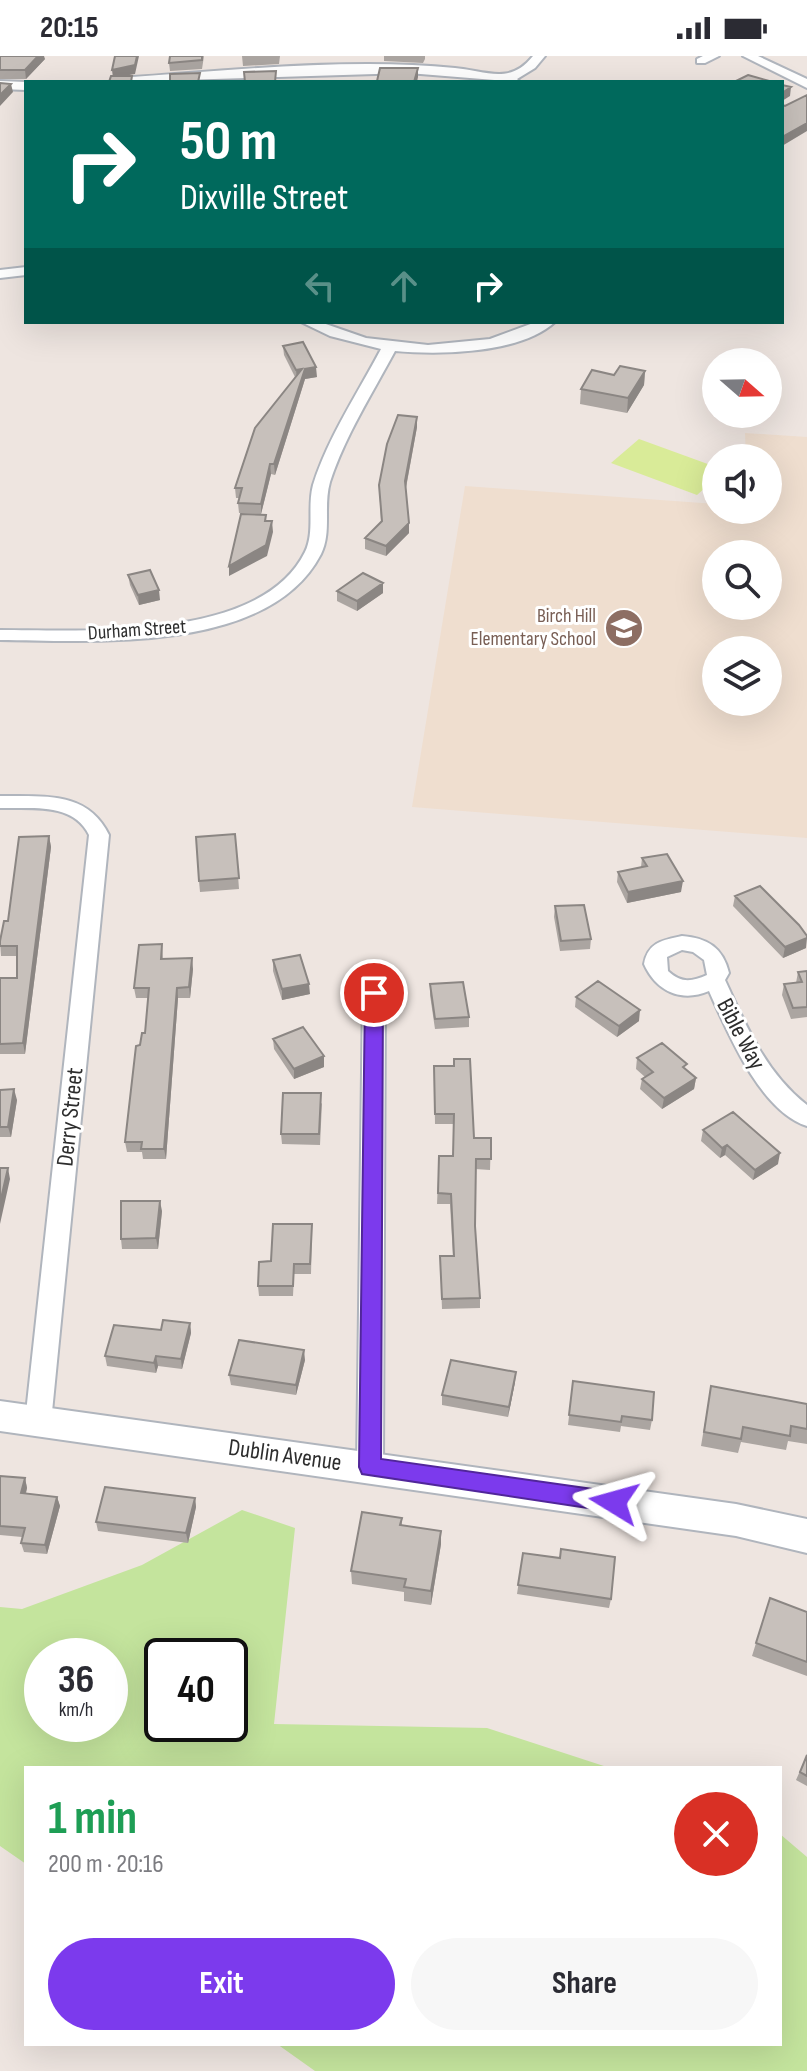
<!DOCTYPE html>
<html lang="en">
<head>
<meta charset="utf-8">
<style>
  body { margin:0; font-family:"Sofia Sans Condensed",sans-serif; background:#f7f7f7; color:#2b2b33; height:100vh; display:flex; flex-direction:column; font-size:30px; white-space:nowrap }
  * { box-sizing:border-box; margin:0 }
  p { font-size:26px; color:#7c7c81 }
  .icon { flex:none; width:44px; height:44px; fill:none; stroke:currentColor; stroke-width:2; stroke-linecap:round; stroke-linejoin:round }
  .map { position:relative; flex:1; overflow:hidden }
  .sheet { position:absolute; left:24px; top:1710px; width:758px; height:280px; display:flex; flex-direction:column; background:#fff; border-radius:0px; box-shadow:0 8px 32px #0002 }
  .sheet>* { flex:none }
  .guide { position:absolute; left:24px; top:24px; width:760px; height:244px; border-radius:0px; box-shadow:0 8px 32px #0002; background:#00695c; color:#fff; overflow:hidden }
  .needle { width:52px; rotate:110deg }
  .controls { position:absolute; left:702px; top:292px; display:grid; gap:16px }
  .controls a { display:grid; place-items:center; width:80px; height:80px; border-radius:50%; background:#fff; box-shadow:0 8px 32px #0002; font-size:40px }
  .speed { position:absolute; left:24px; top:1582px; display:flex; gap:16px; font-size:40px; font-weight:700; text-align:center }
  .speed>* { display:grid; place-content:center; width:104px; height:104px; border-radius:50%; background:#fff; box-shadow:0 8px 32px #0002; line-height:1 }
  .speed small { font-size:20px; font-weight:400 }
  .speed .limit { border:4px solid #111; border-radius:12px; background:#fff; color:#111 }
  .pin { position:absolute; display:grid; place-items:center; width:68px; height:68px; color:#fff; margin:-34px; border:4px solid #fff; border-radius:50%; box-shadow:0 2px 8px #0007 }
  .me { position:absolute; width:88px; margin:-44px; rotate:278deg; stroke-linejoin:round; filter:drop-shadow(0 0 6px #0008) }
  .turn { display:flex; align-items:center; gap:28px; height:168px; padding:0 24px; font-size:36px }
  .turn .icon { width:104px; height:104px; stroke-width:2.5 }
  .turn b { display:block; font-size:56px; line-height:68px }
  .lanes { display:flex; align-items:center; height:76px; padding:0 24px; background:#0003; justify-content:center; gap:40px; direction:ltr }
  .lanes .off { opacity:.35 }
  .round { display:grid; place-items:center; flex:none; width:84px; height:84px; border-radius:42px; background:#f7f7f7 }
  .summary { display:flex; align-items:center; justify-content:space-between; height:136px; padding:0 24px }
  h1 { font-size:48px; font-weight:700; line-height:60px; color:#1e9e55 }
  .cta { display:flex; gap:16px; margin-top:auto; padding:16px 24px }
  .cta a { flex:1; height:92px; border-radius:48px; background:#7c3aed; color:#fff; font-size:32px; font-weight:700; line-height:92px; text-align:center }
  .cta a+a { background:#f7f7f7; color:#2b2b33 }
  .status { display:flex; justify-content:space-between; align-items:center; height:56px; padding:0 40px; background:#fff; direction:ltr }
  .status svg { height:22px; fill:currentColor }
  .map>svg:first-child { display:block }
  .education { fill:#efdecf; fill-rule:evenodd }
  .green { fill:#c4e49d; fill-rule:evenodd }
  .pitch { fill:#d9eb98 }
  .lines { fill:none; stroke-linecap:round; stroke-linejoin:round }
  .street-casing { stroke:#b0b5bd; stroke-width:4 }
  .secondary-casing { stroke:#b0b5bd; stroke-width:4 }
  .street { fill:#fff; fill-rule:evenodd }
  .secondary { fill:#fff; fill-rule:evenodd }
  .wall { fill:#aba5a1 }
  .shaded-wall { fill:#8b8683 }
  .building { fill:#c7c0bb; stroke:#8b8683; stroke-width:2 }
  .route { fill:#7c3aed; stroke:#51269a; stroke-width:2 }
  .labels { text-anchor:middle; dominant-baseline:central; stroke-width:6; stroke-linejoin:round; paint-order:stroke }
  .far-education-label { font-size:20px; fill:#785e54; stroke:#fff; text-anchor:end }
  .far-street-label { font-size:20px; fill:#2d2d2d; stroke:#fff }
  .street-label { font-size:24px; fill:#2d2d2d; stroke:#fff }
</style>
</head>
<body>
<div class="status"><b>20:15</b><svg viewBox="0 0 49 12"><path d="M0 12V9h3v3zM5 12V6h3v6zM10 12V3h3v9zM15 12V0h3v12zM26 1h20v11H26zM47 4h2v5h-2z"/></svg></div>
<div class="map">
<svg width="807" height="2015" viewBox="0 0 807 2015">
  <rect width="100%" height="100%" fill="#eee5e0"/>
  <path class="education" d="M745 377 807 381V782L412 751 465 430 716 448V454H768V402H746ZM716 498H768V550H716ZM716 594H768V646H716Z"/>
  <path class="green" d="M242 1454 295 1472 274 1668 487 1672 610 1712H26V1808L0 1790V1551L22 1553 142 1509ZM42 1600H110V1668H42ZM162 1600H230V1668H162Z
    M780 1778 807 1801V2015H315L277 1988H780Z"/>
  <path class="pitch" d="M639 383 716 411V422L697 439 611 407Z"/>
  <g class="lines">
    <defs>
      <path id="street" d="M533 0H545L535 12 517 23 520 26 408 17 113 26 119 22C225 15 350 1 455 12 486 15 510 29 533 0Z
        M703 0H719L705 7H697V3Z
        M743 0H758L807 23V32Z
        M0 25 26 26V34L0 33Z
        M26 211V219L0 222V214Z
        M301 266H320L366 282 428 289 490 283 536 266H555C520 298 439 299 395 295 372 338 345 380 330 426 323 450 332 476 321 498 269 598 95 585 0 584V574C85 574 261 586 305 496 315 475 307 451 313 429 328 381 358 337 381 293L330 280Z
        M0 740C43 741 87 734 109 779L51 1366 47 1374 38 1377 29 1374 25 1366 89 779C73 746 31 753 0 752Z
        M682 880C708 882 723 892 729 917L725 924C746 970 766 1017 807 1049V1070C760 1055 728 977 709 935 681 947 656 935 644 908 648 886 663 884 682 880ZM682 894 693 896 704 904 707 919C691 926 681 927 668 915L667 901Z
        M374 929 382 932 385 937 383 1411 379 1419 370 1423 361 1419 357 1411 363 937 366 932Z"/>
      <path id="secondary" d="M0 1345 736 1448 807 1463V1497L736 1480 0 1375Z"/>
    </defs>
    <use href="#street" class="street-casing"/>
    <use href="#secondary" class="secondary-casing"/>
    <use href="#street" class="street"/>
    <use href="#secondary" class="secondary"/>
  </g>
  <path class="wall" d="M0 0 45 3 26 23H0Z
    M204 0 202 13 170 15 169 7Z
    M242 0H280L279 8 243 10Z
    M384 0H425V3L423 7 384 5Z
    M283 290 317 321 305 323 275 419 271 418 261 458 239 457 238 447 240 442H236L235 432 295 321 284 299Z
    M645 315 644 329 627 357 580 348 581 333 614 319Z
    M417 361V371L406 432 409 477 386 500 365 493V482L381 466 379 429Z
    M128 519 160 544 139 549 130 529Z
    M383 527V537L357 555 337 545V535Z
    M235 778 239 833 200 836 199 825Z
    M49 780 51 791 25 998H0V922H17V900H1L0 885 8 865Z
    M642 802 681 836 627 847 617 826 618 816 641 811Z
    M735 840 806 892 783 902 733 850Z
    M555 850 591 883 590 893 560 895 554 861Z
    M162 888 163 903 193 913 190 942H178L166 1103H143L142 1096H127L125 1086 140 989 145 977 148 942H136L134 932Z
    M273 904 310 938 282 944 273 915Z
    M807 915V961L791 963 782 939 784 928 796 927 798 916Z
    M430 928 469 961V971L435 973 430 939Z
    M576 941 639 965 617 981 575 951Z
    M273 983 324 1011 294 1023 274 993Z
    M637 1002 686 1014 696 1022 694 1033 662 1053 640 1033 642 1023 645 1021 636 1013Z
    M434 1010 474 1082H491L490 1114 475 1113V1170L480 1242V1252L442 1253 440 1200H453L450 1148H437L439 1100H453V1068H435Z
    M0 1034 17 1044 11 1081H0Z
    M322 1047 320 1089 282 1088 281 1078Z
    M703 1074 778 1108 753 1124 725 1099 720 1102 701 1085Z
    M162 1155 158 1193H122L121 1183Z
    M312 1178 311 1218H294L293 1240H259L258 1230 271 1205Z
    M190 1267 191 1277 182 1313 158 1310 156 1317 107 1310 105 1300 161 1274Z
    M305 1304 296 1339 231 1329 229 1319Z
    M573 1325 652 1364 650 1374 621 1370 620 1376 568 1369Z
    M515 1326 508 1361 442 1349V1339Z
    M711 1330 807 1348V1388L788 1385 786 1394 741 1386 738 1397 701 1390Z
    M0 1420 25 1422 27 1432 26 1438 57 1441 60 1450 47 1498 24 1496 21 1487 22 1481 0 1479Z
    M195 1442 196 1451 188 1487 98 1475 96 1466Z
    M402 1462V1469L441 1475V1488L431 1549 404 1545V1536L352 1528 351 1515Z
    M523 1497 611 1543 609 1552 517 1538Z
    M770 1542 807 1556V1620L752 1600Z
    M807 1699V1730L796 1724Z"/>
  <path class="shaded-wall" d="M38 0H44L45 3 26 23 25 14Z
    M137 0H139L135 18 113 22 112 14Z
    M418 12V21L417 26H414Z
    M11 28 13 36 0 50V39Z
    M791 31 790 40 782 45V37Z
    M807 67V75L782 90V81Z
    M316 311 317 321 305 323 275 419 274 408 297 324 296 314Z
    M645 315 644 329 627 357 628 342Z
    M417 361V371L405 436V425Z
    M270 408 271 418 261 458V448Z
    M272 465 273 476 267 500 229 520V510Z
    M409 467V477L386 500V490Z
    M383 527V537L357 555V545Z
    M159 534 160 544 139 549 138 539Z
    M49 780 51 791 25 998 23 987Z
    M683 825 681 836 627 847 628 836Z
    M807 882 806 892 783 902 785 891Z
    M192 902 193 913 190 942 189 931Z
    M309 928 310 938 282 944V933Z
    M177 932 178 942 166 1103 164 1093Z
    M640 954 639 965 617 981 619 970Z
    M324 1000V1011L294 1023V1013Z
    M696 1022 694 1033 662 1053 664 1042Z
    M14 1033 17 1044 11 1081 8 1071Z
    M727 1089 725 1099 720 1102 722 1092Z
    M780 1097 778 1108 753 1124 755 1114Z
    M8 1112 10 1123 0 1168V1147Z
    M160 1145 162 1155 158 1193 156 1182Z
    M190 1267 191 1277 182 1313 181 1303Z
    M304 1294 305 1304 296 1339V1329Z
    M156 1300 158 1310 156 1317 154 1307Z
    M516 1316 515 1326 508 1361 509 1351Z
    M25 1422 27 1432 23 1446 21 1437Z
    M57 1441 60 1450 47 1498 45 1489Z
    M195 1442 196 1451 188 1487 186 1477Z
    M441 1475V1488L431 1549V1535Z"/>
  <path class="building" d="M0 0H38L25 14H0Z
    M115 0H137L135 9 112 14Z
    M170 0H202V4L169 7Z
    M380 12H418L414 26 377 25Z
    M276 15 275 26H245L244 16Z
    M200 17 198 26H170V18Z
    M748 19 773 26H734Z
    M111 20H132L131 26H109Z
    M0 27 11 28 0 39Z
    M782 29 791 31 782 37Z
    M807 39V67L782 81V49L785 50Z
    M303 286 316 311 305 313 274 408H270L261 448 238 447 242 432H235L255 372 302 313 296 314 283 290Z
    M620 310 645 315 628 342 581 333 592 314 614 319Z
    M398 359 417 361 405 425 409 467 386 490 365 482 382 465 379 429 387 388Z
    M241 458 266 459 265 465H272L266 489 229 510Z
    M150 514 159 534 138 539 128 519Z
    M363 517 383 527 357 545 337 535Z
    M235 778 239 822 199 825 196 781Z
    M49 780 23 987 0 988V922H17V890H0V885L4 865H8L19 781Z
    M667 798 683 825 628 836 618 816 647 810 642 802Z
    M760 830 799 869 807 880V882L785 891 735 840Z
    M584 849 591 883 561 885 555 850Z
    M162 888 161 903 192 902 189 931 177 932 164 1093H141L142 1086H125L136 990 140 989 142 977H145L149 932H134L139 889Z
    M300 899 309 928 282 933 273 904Z
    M807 915V951L793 952 784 928 802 926 798 916Z
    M598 925 640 954 619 970 576 941Z
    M463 926 469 961 435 963 430 928Z
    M303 971 324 1000 294 1013 273 983Z
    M662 987 687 1008 683 1011 696 1022 664 1042 642 1023 653 1016 637 1002Z
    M454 1003H470L474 1082H491V1103H476L475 1170 480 1242 442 1243 440 1200H454L451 1138 438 1137 439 1100H453L454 1058H435L434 1010H454Z
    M14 1033 8 1071H0V1034Z
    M283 1037H321L319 1078H281Z
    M733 1056 780 1097 755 1114 727 1089 722 1092 703 1074Z
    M0 1112H8L0 1147Z
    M121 1145H160L156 1182 121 1183Z
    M273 1168H312L310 1208H294L293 1230H258L259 1206 271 1205Z
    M163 1264 190 1267 181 1303 156 1300 154 1307 105 1300 114 1269 161 1274Z
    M239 1284 304 1294 296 1329 229 1319Z
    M451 1304 516 1316 509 1351 442 1339Z
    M573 1325 654 1336 652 1364 622 1360 621 1366 569 1359Z
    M711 1330 807 1348V1373L791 1370 790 1380 743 1371 741 1383 704 1376Z
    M0 1420 25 1422 21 1437 57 1441 45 1489 21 1487 25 1472 0 1470Z
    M105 1431 195 1442 186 1477 96 1466Z
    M362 1456 402 1462 400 1469 441 1475 431 1535 404 1531 406 1523 351 1515Z
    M561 1493 615 1501 611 1543 518 1529 523 1497 560 1502Z
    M770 1542 807 1556V1606L756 1587Z
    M807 1699V1720L800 1716Z"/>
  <path class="route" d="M374 930 383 937 381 1403 614 1436 622 1439 625 1446 622 1453 614 1456 362 1418 359 1411 365 937Z"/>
  <defs>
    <symbol id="school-disc" viewBox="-11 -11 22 22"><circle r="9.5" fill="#8d6e63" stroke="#fff"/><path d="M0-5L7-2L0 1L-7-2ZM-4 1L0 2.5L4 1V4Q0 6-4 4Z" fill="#fff"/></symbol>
  </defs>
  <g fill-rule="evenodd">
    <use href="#school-disc" x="602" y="550" width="44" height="44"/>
  </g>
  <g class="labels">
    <g class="far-education-label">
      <text x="596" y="560">Birch Hill<tspan x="596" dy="23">Elementary School</tspan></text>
    </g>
    <g class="far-street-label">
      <text transform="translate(137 574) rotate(-4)">Durham Street</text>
    </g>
    <g class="street-label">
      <text transform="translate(741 978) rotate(62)">Bible Way</text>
      <text transform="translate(70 1061) rotate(-84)">Derry Street</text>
      <text transform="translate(285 1399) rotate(8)">Dublin Avenue</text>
    </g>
  </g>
</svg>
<div class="controls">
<a><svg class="needle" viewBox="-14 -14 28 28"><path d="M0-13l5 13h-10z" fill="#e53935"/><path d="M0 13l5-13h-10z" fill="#7c7c81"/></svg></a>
<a><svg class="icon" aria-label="sound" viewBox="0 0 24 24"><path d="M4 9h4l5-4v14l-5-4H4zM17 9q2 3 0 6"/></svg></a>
<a><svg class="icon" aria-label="search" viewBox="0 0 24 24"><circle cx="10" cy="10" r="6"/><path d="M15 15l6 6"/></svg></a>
<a><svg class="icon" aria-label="layers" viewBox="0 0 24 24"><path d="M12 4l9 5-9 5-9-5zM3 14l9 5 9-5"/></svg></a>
</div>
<div class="speed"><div>36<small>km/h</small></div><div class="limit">40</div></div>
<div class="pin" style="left:374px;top:937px;background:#d93025"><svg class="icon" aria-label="arrive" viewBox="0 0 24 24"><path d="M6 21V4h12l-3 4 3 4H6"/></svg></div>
<svg class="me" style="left:614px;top:1446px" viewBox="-20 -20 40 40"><path d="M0-17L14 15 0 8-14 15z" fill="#7c3aed" stroke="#fff" stroke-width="4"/></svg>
<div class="guide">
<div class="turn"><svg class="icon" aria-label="right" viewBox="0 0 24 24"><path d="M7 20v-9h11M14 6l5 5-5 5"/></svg><div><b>50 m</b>Dixville Street</div></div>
<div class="lanes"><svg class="icon off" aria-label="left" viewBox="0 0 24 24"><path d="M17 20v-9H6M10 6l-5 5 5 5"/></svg><svg class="icon off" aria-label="ahead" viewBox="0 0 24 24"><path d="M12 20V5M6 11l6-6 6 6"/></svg><svg class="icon" aria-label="right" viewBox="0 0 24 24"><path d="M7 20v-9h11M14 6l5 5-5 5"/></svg></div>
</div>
<section class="sheet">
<div class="summary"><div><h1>1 min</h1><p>200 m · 20:16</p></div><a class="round" style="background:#d93025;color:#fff"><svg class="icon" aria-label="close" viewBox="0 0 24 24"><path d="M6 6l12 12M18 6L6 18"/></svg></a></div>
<div class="cta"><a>Exit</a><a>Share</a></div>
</section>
</div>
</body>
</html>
